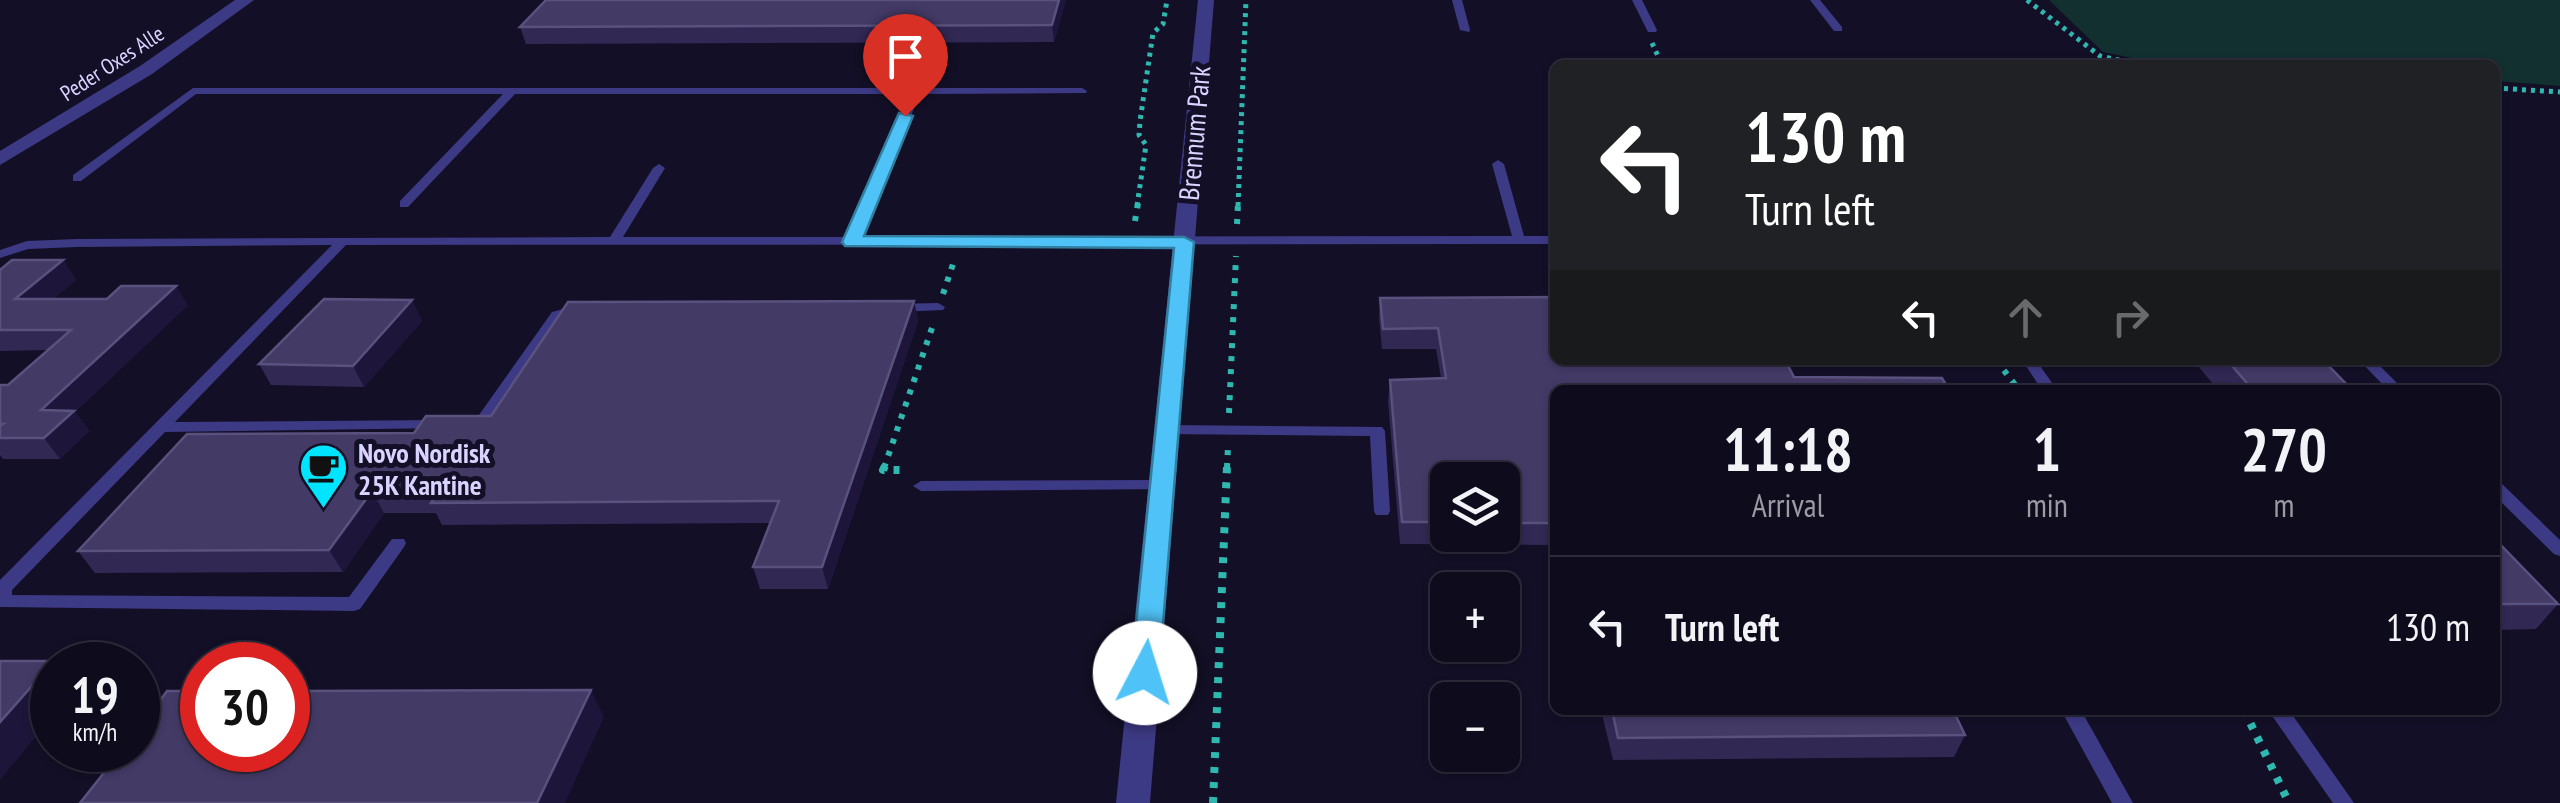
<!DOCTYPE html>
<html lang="en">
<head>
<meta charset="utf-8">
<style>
  body { margin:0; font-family:"PT Sans Narrow",sans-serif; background:#1c1929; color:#f1f3f6; height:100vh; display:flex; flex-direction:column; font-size:38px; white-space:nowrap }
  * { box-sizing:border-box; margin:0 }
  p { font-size:32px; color:#9b9ba3 }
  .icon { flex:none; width:55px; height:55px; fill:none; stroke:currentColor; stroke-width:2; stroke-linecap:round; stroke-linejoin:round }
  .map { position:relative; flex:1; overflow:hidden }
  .panel { position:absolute; left:1550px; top:385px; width:950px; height:330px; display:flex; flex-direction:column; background:#0e0b1c; border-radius:15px; box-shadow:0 2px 8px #0004,0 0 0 2px #2e2b3b }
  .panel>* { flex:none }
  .banner { position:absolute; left:1550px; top:60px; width:950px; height:305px; border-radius:15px; box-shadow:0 2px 8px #0004,0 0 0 2px #2e2b3b; background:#202124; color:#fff; overflow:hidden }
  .controls { position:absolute; left:1430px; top:462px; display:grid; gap:20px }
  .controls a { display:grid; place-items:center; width:90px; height:90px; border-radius:15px; background:#0e0b1c; box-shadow:0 2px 8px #0004,0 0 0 2px #2e2b3b; font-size:50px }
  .speed { position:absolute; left:30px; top:642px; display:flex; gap:20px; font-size:50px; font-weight:700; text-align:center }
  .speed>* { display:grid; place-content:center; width:130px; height:130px; border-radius:50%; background:#0e0b1c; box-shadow:0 2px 8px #0004,0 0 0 2px #2e2b3b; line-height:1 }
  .speed small { font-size:25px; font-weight:400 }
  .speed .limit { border:15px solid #d22; background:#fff; color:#111 }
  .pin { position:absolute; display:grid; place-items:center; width:85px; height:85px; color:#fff; margin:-102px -42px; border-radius:50% 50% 50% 0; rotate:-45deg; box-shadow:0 0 10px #0007 }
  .pin .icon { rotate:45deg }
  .me { position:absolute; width:110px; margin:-55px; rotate:5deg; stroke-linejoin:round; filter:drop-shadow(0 0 8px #0008) }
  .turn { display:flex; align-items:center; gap:35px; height:210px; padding:0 30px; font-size:45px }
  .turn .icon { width:130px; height:130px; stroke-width:2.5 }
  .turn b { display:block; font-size:70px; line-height:85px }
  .lanes { display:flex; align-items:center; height:95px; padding:0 30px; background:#0003; justify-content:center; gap:50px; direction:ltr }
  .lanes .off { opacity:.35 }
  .eta { display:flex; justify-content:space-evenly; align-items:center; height:170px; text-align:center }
  .eta b { font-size:60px; font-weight:700; line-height:70px }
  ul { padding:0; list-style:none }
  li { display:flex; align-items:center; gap:30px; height:140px; padding:0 30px; border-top:2px solid #2e2b3b }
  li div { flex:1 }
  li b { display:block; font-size:38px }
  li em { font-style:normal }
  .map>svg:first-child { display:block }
  .green { fill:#12302f }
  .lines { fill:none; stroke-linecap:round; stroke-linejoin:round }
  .path-far2 { stroke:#2fb8b0; stroke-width:5; stroke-dasharray:4 5; stroke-linecap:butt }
  .path-far1 { stroke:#2fb8b0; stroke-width:6; stroke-dasharray:5 8; stroke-linecap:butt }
  .path { stroke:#2fb8b0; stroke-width:8; stroke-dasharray:6 9; stroke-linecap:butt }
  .service { fill:#3d3a85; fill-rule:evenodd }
  .minor { fill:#3d3a85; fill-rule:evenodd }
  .tertiary { fill:#3d3a85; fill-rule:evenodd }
  .wall { fill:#312854; fill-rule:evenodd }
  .shaded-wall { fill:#1d163a }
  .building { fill:#433a66; stroke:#5a527e; stroke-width:2.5 }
  .route { fill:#4fc3f7; stroke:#337fa1; stroke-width:2.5 }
  .labels { text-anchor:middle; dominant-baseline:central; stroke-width:10; stroke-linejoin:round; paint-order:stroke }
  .far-street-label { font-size:22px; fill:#d9d4ff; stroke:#130f26 }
  .street-label { font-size:28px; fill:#d9d4ff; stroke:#130f26 }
  .poi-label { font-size:28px; font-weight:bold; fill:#d9d4ff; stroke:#130f26; text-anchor:start }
</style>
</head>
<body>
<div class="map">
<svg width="2560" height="803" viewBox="0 0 2560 803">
  <rect width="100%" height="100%" fill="#130f26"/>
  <path class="green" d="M2049 0H2560V86L2495 81V65H2246L2132 58 2103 52Z"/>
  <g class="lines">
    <path class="path-far2" d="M2027 0 2100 56 2141 65
      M1652 43 1662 65
      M2495 88 2560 92
      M1137 206 1146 145 1139 135 1140 121 1153 33 1163 24 1167 0
      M1238 206 1246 0"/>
    <path class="path-far1" d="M1135 221 1138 203
      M1237 224 1238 203
      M943 294 955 258
      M1996 360 2019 390
      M1229 413 1236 256
      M884 468 933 325
      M1227 468 1228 446"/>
    <path class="path" d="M885 466 883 470H906
      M2244 710 2289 803
      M1213 803 1227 466"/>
    <path class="service" d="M1452 0H1462L1470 30 1469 32 1460 30Z
      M1632 0H1642L1657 30 1656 32H1648Z
      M1810 0H1820L1842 27V31H1834Z
      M193 88H1082L1087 91 1086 93 920 94 861 237 1512 236 1492 164 1498 160 1504 164 1524 236H1555V244L346 245 175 422 440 420 445 422 448 425 445 428 165 432 12 590V595L349 597 392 539H404L406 543 404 547 360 609 354 611 0 607V580L332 245 77 247 28 249 0 258V250L27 241 77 239 610 237 653 168 659 164 665 168 623 237H848L909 94H515L408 207H400V201L503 94H196L81 181H73V175Z
      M938 303 945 307 943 310 896 312 889 308 896 304Z
      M578 305 585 309 583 312C576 314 566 315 561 320 533 344 503 433 463 428L460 425 463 422 479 415 552 312Z
      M2022 360H2036L2057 390H2042Z
      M2359 360H2374L2404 390H2388Z
      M1167 425 1382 427 1385 431 1390 511 1388 515H1376L1374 511 1370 436 1162 434 1159 430Z
      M1162 480 1170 485 1168 489 921 491 913 486 921 481Z
      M2495 482 2501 483 2560 540V556L2554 554 2495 496Z
      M2061 710H2081L2133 803H2112Z
      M2268 710H2289L2354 803H2333Z"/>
    <path class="minor" d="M1198 0H1214L1150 803H1116Z"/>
    <path class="tertiary" d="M235 0H254L152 74 0 165V151L140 66Z"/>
  </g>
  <path class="wall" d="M1066 0 1054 42 526 44 520 27Z
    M63 260 76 280 53 299 188 305 75 412 89 431 60 459H3L0 455V385H8L48 350 0 351V270Z
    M1380 298 1555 390V545L1400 544 1388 401 1390 380 1441 378 1436 349H1382L1379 318ZM1448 480H1502V535H1448Z
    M412 300 422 321 364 387 271 385 259 364Z
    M914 301 918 321 828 589H760L753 567 770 523 442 525 436 513H384L343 572 95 573 78 551 414 433 491 416Z
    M2193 360H2323L2352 390H2218Z
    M2495 539 2558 604 2536 629 2495 630Z
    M1601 710H1953L1965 735 1954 757 1613 760Z"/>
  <path class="shaded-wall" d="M1059 0H1066L1054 42 1052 25Z
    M63 260 76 280 29 319 15 299Z
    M176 286 188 305 75 412 89 431 60 459 44 438 41 410Z
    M412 300 422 321 364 387 353 366Z
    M914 301 918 321 828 589 822 567Z
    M372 491 384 513 343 572 329 550Z
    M54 661 57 665H52V717L0 780V722Z
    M591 690 604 717 565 803H537Z"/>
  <path class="building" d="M546 0H1059L1052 25 520 27Z
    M12 260H63L15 299H107L121 286H176L41 410 74 411 44 438H0V426L3 424H0V385H8L71 330H0V270Z
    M1555 297V360H1785L1794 377 1942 378 1949 390H1555V523H1502V480H1448V522H1402L1390 380 1446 378 1438 328 1383 329 1380 298Z
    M324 299 412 300 353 366 259 364Z
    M914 301 822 567H753L779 501 431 503 439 491H372L329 550 78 551 187 434 414 433 426 416H491L568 302Z
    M2227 360H2323L2352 390H2253Z
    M2495 539 2558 604H2495Z
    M0 661H54L0 722Z
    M591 690 537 803H80L122 750H138V730L167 691H202V750H288V691Z
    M1612 710H1953L1965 735 1618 738Z"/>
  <path class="route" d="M899 113 913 116 864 236 1184 237 1194 242 1159 673 1155 681 1145 684 1135 681 1131 673 1174 248 845 246 842 242Z"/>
  <defs>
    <symbol id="cafe-pin" viewBox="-11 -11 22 30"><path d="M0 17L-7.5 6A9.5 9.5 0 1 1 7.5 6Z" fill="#00e5ff" stroke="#130f26"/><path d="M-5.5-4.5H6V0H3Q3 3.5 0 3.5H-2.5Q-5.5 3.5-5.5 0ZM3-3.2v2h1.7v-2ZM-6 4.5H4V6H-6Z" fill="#111"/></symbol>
  </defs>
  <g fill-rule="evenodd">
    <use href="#cafe-pin" x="296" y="440" width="55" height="75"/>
  </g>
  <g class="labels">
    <g class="far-street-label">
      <text transform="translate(112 63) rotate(-33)">Peder Oxes Alle</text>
    </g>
    <g class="street-label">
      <text transform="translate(1194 133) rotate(-85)">Brennum Park</text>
    </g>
    <g class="poi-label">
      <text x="358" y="452">Novo Nordisk<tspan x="358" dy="32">25K Kantine</tspan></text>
    </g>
  </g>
</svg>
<div class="controls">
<a><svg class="icon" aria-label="layers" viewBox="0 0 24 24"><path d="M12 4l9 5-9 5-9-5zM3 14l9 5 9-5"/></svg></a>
<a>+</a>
<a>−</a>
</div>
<div class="speed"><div>19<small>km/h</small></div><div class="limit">30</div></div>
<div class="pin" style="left:905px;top:116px;background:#d93025"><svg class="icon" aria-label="arrive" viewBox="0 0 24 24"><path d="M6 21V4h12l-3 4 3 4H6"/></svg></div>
<svg class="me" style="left:1145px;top:673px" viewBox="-20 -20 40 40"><circle r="19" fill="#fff"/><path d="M0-13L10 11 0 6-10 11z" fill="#4fc3f7"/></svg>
<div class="banner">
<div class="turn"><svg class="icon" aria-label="left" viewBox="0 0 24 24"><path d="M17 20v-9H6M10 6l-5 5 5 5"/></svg><div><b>130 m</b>Turn left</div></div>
<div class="lanes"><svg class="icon" aria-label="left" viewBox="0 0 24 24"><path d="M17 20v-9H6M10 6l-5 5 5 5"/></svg><svg class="icon off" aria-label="ahead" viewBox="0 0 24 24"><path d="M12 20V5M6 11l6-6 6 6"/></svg><svg class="icon off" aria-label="right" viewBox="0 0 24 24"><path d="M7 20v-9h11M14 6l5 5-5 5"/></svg></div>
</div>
<section class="panel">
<div class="eta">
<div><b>11:18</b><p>Arrival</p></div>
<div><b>1</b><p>min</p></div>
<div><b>270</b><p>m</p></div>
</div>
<ul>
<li><svg class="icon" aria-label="left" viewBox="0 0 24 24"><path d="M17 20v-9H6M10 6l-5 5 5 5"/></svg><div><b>Turn left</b></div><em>130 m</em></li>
</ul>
</section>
</div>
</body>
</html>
